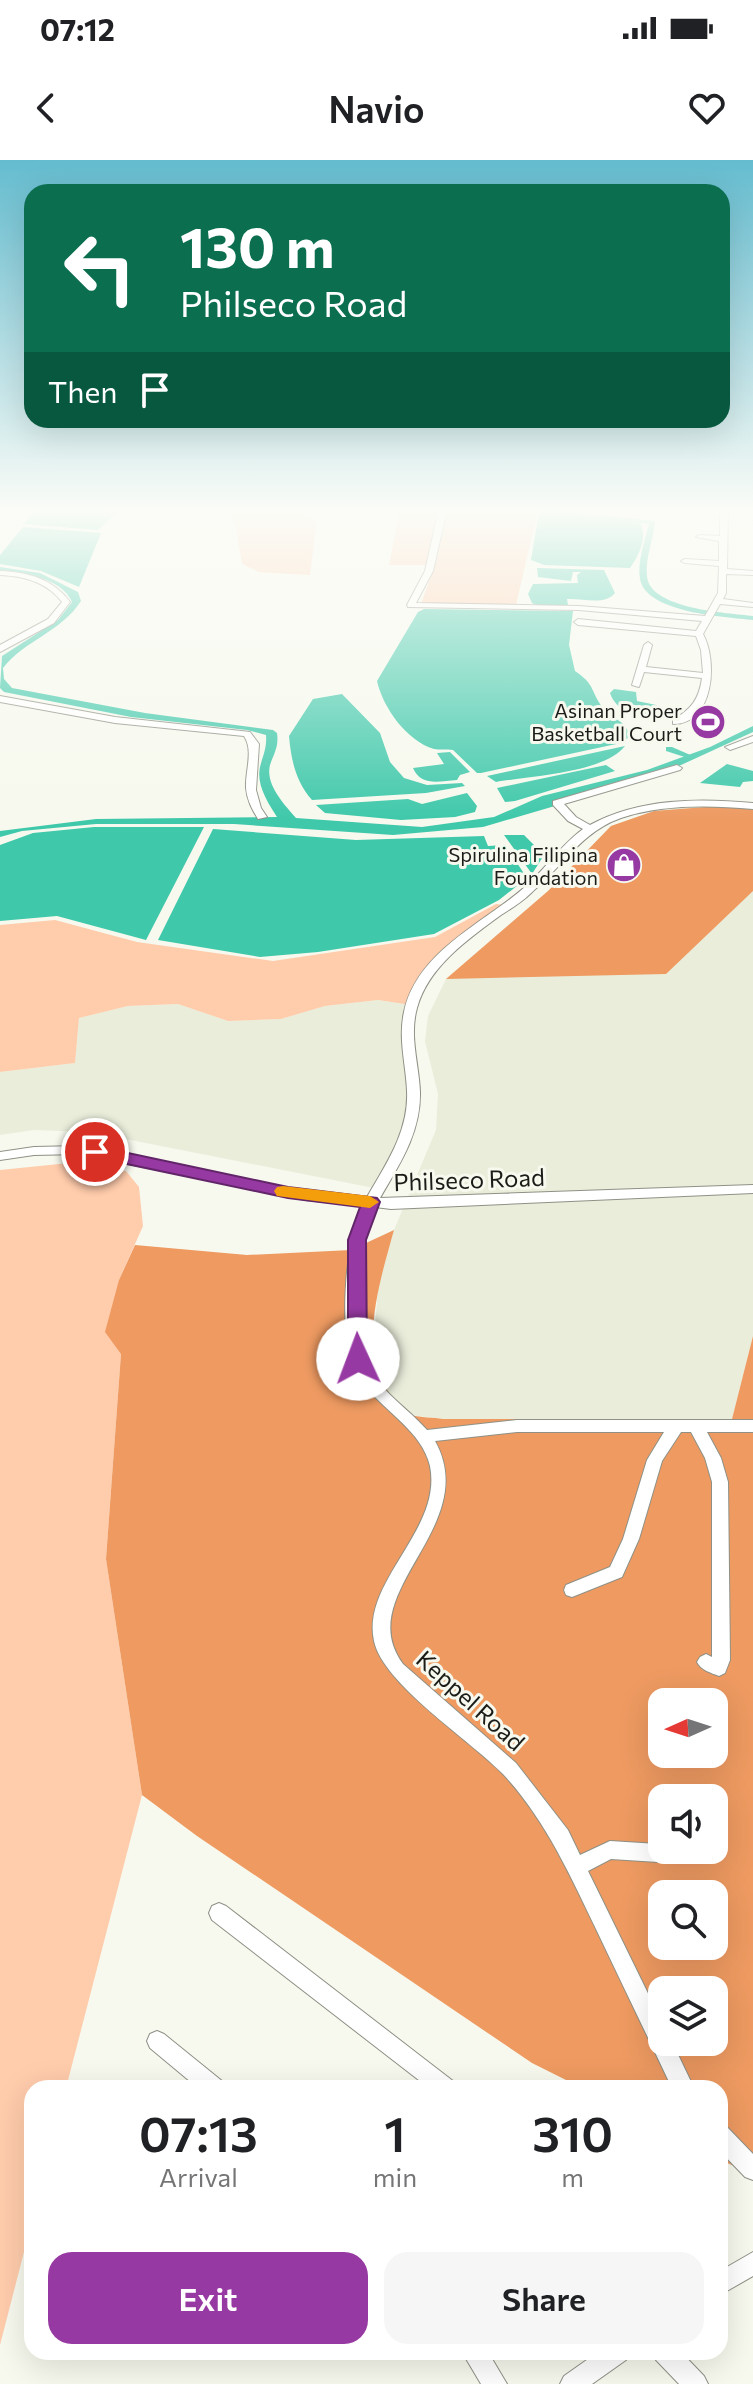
<!DOCTYPE html>
<html lang="en">
<head>
<meta charset="utf-8">
<style>
  body { margin:0; font-family:Commissioner,sans-serif; background:#f6f6f6; color:#202124; height:100vh; display:flex; flex-direction:column; font-size:30px; white-space:nowrap }
  * { box-sizing:border-box; margin:0 }
  p { font-size:26px; color:#757577 }
  .icon { flex:none; width:44px; height:44px; fill:none; stroke:currentColor; stroke-width:2; stroke-linecap:round; stroke-linejoin:round }
  .map { position:relative; flex:1; overflow:hidden }
  .drawer { position:absolute; left:24px; top:1920px; width:704px; height:280px; display:flex; flex-direction:column; background:#fff; border-radius:24px; box-shadow:0 8px 32px #0002 }
  .drawer>* { flex:none }
  .hud { position:absolute; left:24px; top:24px; width:706px; height:244px; border-radius:24px; box-shadow:0 8px 32px #0002; background:#0b6e4f; color:#fff; overflow:hidden }
  .needle { width:52px; rotate:267deg }
  .buttons { position:absolute; left:648px; top:1528px; display:grid; gap:16px }
  .buttons a { display:grid; place-items:center; width:80px; height:80px; border-radius:16px; background:#fff; box-shadow:0 8px 32px #0002; font-size:40px }
  .pin { position:absolute; display:grid; place-items:center; width:68px; height:68px; color:#fff; margin:-34px; border:4px solid #fff; border-radius:50%; box-shadow:0 2px 8px #0007 }
  .me { position:absolute; width:88px; margin:-44px; rotate:358deg; stroke-linejoin:round; filter:drop-shadow(0 0 6px #0008) }
  .turn { display:flex; align-items:center; gap:28px; height:168px; padding:0 24px; font-size:36px }
  .turn .icon { width:104px; height:104px; stroke-width:2.5 }
  .turn b { display:block; font-size:56px; line-height:68px }
  .then { display:flex; align-items:center; height:76px; padding:0 24px; background:#0003; gap:16px; font-size:30px }
  .eta { display:flex; justify-content:space-evenly; align-items:center; height:136px; text-align:center }
  .eta b { font-size:48px; font-weight:600; line-height:56px }
  .cta { display:flex; gap:16px; margin-top:auto; padding:16px 24px }
  .cta a { flex:1; height:92px; border-radius:24px; background:#9739a2; color:#fff; font-size:32px; font-weight:600; line-height:92px; text-align:center }
  .cta a+a { background:#f6f6f6; color:#202124 }
  .status { display:flex; justify-content:space-between; align-items:center; height:56px; padding:0 40px; background:#fff; direction:ltr }
  .status svg { height:22px; fill:currentColor }
  header { display:flex; justify-content:space-between; align-items:center; height:104px; padding:0 24px; background:#fff; font-size:36px; font-weight:600 }
  .map>svg:first-child { display:block }
  .built { fill:#e9edda }
  .green { fill:#ffccac }
  .forest { fill:#ee9a61; fill-rule:evenodd }
  .water { fill:#3fc8aa }
  .lines { fill:none; stroke-linecap:round; stroke-linejoin:round }
  .canal { fill:#3fc8aa; fill-rule:evenodd }
  .minor-casing { stroke:#8f9186; stroke-width:2 }
  .minor { fill:#fff; fill-rule:evenodd }
  .route { fill:#9739a2; stroke:#622569; stroke-width:2 }
  .slow { fill:#f59e0b }
  .labels { text-anchor:middle; dominant-baseline:central; stroke-width:6; stroke-linejoin:round; paint-order:stroke }
  .far-poi-label { font-size:20px; fill:#1b1c18; stroke:#f7f9ee; text-anchor:end }
  .street-label { font-size:24px; fill:#1b1c18; stroke:#f7f9ee }
</style>
</head>
<body>
<div class="status"><b>07:12</b><svg viewBox="0 0 49 12"><path d="M0 12V9h3v3zM5 12V6h3v6zM10 12V3h3v9zM15 12V0h3v12zM26 1h20v11H26zM47 4h2v5h-2z"/></svg></div>
<header><svg class="icon" aria-label="back" viewBox="0 0 24 24"><path d="M15 5l-7 7 7 7"/></svg>Navio<svg class="icon" aria-label="heart" viewBox="0 0 24 24"><path d="M12 20l-8-8c-3-5 5-10 8-4 3-6 11-1 8 4z"/></svg></header>
<div class="map">
<svg width="753" height="2224" viewBox="0 0 753 2224">
  <rect width="100%" height="100%" fill="#f7f9ee"/>
  <path class="built" d="M595 349H681L678 361 593 354Z
    M683 647 753 649V1176L732 1259H443L410 1255 386 1230 377 1212 373 1195 378 1127 394 1070 436 970 438 934 425 881 428 856 446 819 548 731 611 666 654 651Z
    M378 840 411 845 402 869V893L413 931 384 1030 90 972 34 970 0 975V912L75 903 79 858 128 846 178 844 228 861 281 859 325 846Z"/>
  <path class="green" d="M240 349H305L303 357 317 359 310 415 259 412 242 404 235 362 229 359Z
    M400 349H439L429 405H389Z
    M447 349 538 350 516 445 421 444 436 401Z
    M496 744 514 746 437 802 411 845 378 840 325 846 281 859 228 861 178 844 128 846 79 858 75 903 0 912V765L55 760 137 782 273 801 435 777Z
    M69 1003 126 1011 139 1027 143 1066 119 1120 121 1194 106 1399 142 1635 66 1928H32V2061L0 2185V1010Z"/>
  <path class="forest" d="M718 646 753 649V731L666 814 446 819 548 731 611 666 654 651Z
    M394 1070C381 1118 354 1197 394 1238 399 1243 405 1252 412 1255 420 1258 434 1257 443 1259H732L753 1176V2014L720 2000V1928H582L532 1903 197 1676 142 1635 106 1399 121 1194 105 1172 119 1120 135 1085 247 1095 351 1090ZM662 1542H714V1594H662ZM662 1638H714V1690H662ZM662 1734H714V1786H662ZM662 1830H714V1882H662Z"/>
  <path class="water" d="M36 349H107V353L117 352 98 370 24 364Z
    M548 352 640 363C648 378 639 395 630 408L544 405 531 400 539 353Z
    M23 367 101 373 79 427 41 411 0 404V395Z
    M0 407 40 413 78 432 81 441C61 472 25 480 3 508L4 519 12 528 145 553 273 570 277 573C279 587 274 593 270 605 265 625 285 645 296 658L422 667 494 657 542 636 647 610 710 587 753 566V572L657 616 483 667 393 675 234 664H96L22 671 0 677V671L96 659 277 657C268 643 256 625 260 607 263 595 267 588 266 575L247 570 131 557 4 532 0 528 2 496 58 460 72 442C62 418 23 413 0 410Z
    M537 408 604 410 615 433C604 446 584 438 567 439L568 445C558 449 541 447 532 443L528 434 533 424 578 423 577 415 581 412H573L571 421 538 417Z
    M424 449 573 451 569 485 575 511C596 525 590 531 603 548 613 561 627 559 629 577L621 583 481 613H477L453 590C447 589 439 590 434 589 407 581 383 548 377 521L418 452Z
    M614 529 636 532 637 541 661 546 665 553 653 559C635 556 616 551 610 533Z
    M342 534 380 573 390 602 404 618 427 625 462 623 465 626 426 633 312 640C296 622 291 600 289 576L313 539Z
    M625 586C604 613 529 616 496 622L487 616Z
    M450 592 470 612 460 615 457 620C440 621 421 627 413 608L444 604 437 593Z
    M727 604 753 611V621L743 622 740 627 700 623Z
    M606 605 615 611 515 641 505 642 497 628Z
    M467 633 477 646 475 652 455 657 401 660 325 653 316 645 408 639 422 644Z
    M94 667H204L146 780 57 756 0 761V685L33 673Z
    M213 669 356 680 484 676 488 686 505 685 527 718 499 740 434 774 318 792 260 797 158 780Z
    M504 675H524L544 695 532 714Z"/>
  <g class="lines">
    <path class="canal" d="M537 349 655 361C654 378 645 397 647 416 649 449 728 453 753 456V460C726 457 646 453 640 419 637 402 645 380 649 364L540 352Z
      M666 587H672L695 597 691 599 666 591Z"/>
    <defs>
      <path id="minor" d="M439 349H447L433 411 416 443 579 446 705 456 718 433 719 406 685 403 681 401 685 399 719 401V381L696 377 700 375 720 376V349H728L727 409 753 411V415L726 414V433L723 439 753 443V447L720 444 703 474C718 501 714 564 673 564V560C691 549 699 540 702 518L644 512 639 527 632 525 644 485 648 482 652 485 646 507 703 513 701 490 696 476 578 465 574 462 578 459 696 471 702 461 579 450 408 447 407 445 425 411Z
        M0 411C28 412 53 419 70 442L54 463 0 492V485L48 459 62 442C47 422 24 416 0 415Z
        M0 536 115 557 250 572 259 584 256 630 261 648 267 657 258 659C252 649 247 640 246 628 245 611 254 591 244 576L115 563 0 542Z
        M753 576V582L730 590 725 587Z
        M677 605 682 608 680 610 564 644 576 657 590 665C639 638 699 638 753 643V649C709 645 663 644 621 658 590 669 573 691 551 714 544 722 536 728 530 734 522 742 510 749 501 755 468 779 428 807 417 848 409 876 419 904 420 932 421 973 399 1005 380 1038L753 1025V1033L391 1049 375 1047C371 1057 367 1066 365 1076 359 1105 356 1187 371 1212 385 1234 409 1250 427 1270L517 1260H753V1272H707L721 1298 728 1322 730 1500 725 1513 719 1516C711 1513 701 1510 697 1502L700 1497 706 1494 712 1497V1322L705 1298 691 1272H681L662 1301 639 1379 622 1417 572 1437 566 1435 564 1430 566 1425 610 1407 623 1379 647 1300 664 1272H517L435 1281C483 1367 350 1433 403 1504L516 1603 568 1670 580 1695 610 1681 658 1684 662 1685V1690H666L665 1699 658 1702 611 1699 588 1711 662 1862V1882H672L694 1928H672C647 1875 621 1822 596 1769 570 1715 545 1659 503 1614 470 1580 383 1524 374 1481 361 1421 443 1370 430 1306 422 1272 387 1253 366 1227 360 1219 354 1210 351 1201 340 1163 345 1081 363 1046L305 1040 79 994 34 995 0 1000V992L34 987 79 986 305 1032 367 1037C386 1004 409 971 407 931 406 905 398 879 404 852 417 790 487 762 527 725 547 707 562 684 583 669L568 661 553 645V641Z
        M219 1743 226 1746 453 1921 457 1928H429L212 1760 209 1753 212 1746Z
        M157 1871 164 1874 222 1921 226 1928H198L150 1888 147 1881 150 1874Z
        M720 1965 728 1968 753 1994V2020L745 2017 720 1991Z
        M753 2092V2116L720 2135V2111Z
        M462 2192H488L507 2224H481Z
        M598 2192H630L626 2200 592 2224H560L564 2216Z
        M652 2192H681L704 2216 708 2224H679L656 2200Z"/>
    </defs>
    <use href="#minor" class="minor-casing"/>
    <use href="#minor" class="minor"/>
  </g>
  <linearGradient id="sky" x2="0" y2="1"><stop stop-color="#64bccf"/><stop offset="0.53" stop-color="#fbfcf7"/><stop offset="1" stop-color="#fbfcf7" stop-opacity="0"/></linearGradient>
  <rect width="753" height="661" fill="url(#sky)"/>
  <path class="route" d="M95 986 288 1027 377 1038 380 1042 366 1080 367 1199 365 1204 358 1206 348 1199V1080L360 1047 288 1038 89 996 87 992 89 988Z"/>
  <path class="slow" d="M283 1026 370 1036 379 1042 370 1048 277 1036 274 1031 277 1027Z"/>
  <defs>
    <symbol id="stadium-disc" viewBox="-11 -11 22 22"><circle r="9.5" fill="#9739a2" stroke="#f7f9ee"/><path d="M0-5a6.5 5 0 1 0 0 10a6.5 5 0 1 0 0-10ZM-3.5-1.8h7v3.6h-7Z" fill="#fff"/></symbol>
    <symbol id="shop-disc" viewBox="-11 -11 22 22"><circle r="9.5" fill="#9739a2" stroke="#f7f9ee"/><path d="M-5-2.5h2.3a2.7 3.5 0 0 1 5.4 0H5L5.5 6h-11ZM-1.5-2.5h3a1.5 2.3 0 0 0-3 0Z" fill="#fff"/></symbol>
  </defs>
  <g fill-rule="evenodd">
    <use href="#stadium-disc" x="688" y="542" width="40" height="40"/>
    <use href="#shop-disc" x="604" y="685" width="40" height="40"/>
  </g>
  <g class="labels">
    <g class="far-poi-label">
      <text x="682" y="550">Asinan Proper<tspan x="682" dy="23">Basketball Court</tspan></text>
      <text x="598" y="694">Spirulina Filipina<tspan x="598" dy="23">Foundation</tspan></text>
    </g>
    <g class="street-label">
      <text transform="translate(469 1019) rotate(-2)">Philseco Road</text>
      <text transform="translate(471 1540) rotate(42)">Keppel Road</text>
    </g>
  </g>
</svg>
<div class="buttons">
<a><svg class="needle" viewBox="-14 -14 28 28"><path d="M0-13l5 13h-10z" fill="#e53935"/><path d="M0 13l5-13h-10z" fill="#757577"/></svg></a>
<a><svg class="icon" aria-label="sound" viewBox="0 0 24 24"><path d="M4 9h4l5-4v14l-5-4H4zM17 9q2 3 0 6"/></svg></a>
<a><svg class="icon" aria-label="search" viewBox="0 0 24 24"><circle cx="10" cy="10" r="6"/><path d="M15 15l6 6"/></svg></a>
<a><svg class="icon" aria-label="layers" viewBox="0 0 24 24"><path d="M12 4l9 5-9 5-9-5zM3 14l9 5 9-5"/></svg></a>
</div>
<div class="pin" style="left:95px;top:992px;background:#d93025"><svg class="icon" aria-label="arrive" viewBox="0 0 24 24"><path d="M6 21V4h12l-3 4 3 4H6"/></svg></div>
<svg class="me" style="left:358px;top:1199px" viewBox="-20 -20 40 40"><circle r="19" fill="#fff"/><path d="M0-13L10 11 0 6-10 11z" fill="#9739a2"/></svg>
<div class="hud">
<div class="turn"><svg class="icon" aria-label="left" viewBox="0 0 24 24"><path d="M17 20v-9H6M10 6l-5 5 5 5"/></svg><div><b>130 m</b>Philseco Road</div></div>
<div class="then">Then<svg class="icon" aria-label="arrive" viewBox="0 0 24 24"><path d="M6 21V4h12l-3 4 3 4H6"/></svg></div>
</div>
<section class="drawer">
<div class="eta">
<div><b>07:13</b><p>Arrival</p></div>
<div><b>1</b><p>min</p></div>
<div><b>310</b><p>m</p></div>
</div>
<div class="cta"><a>Exit</a><a>Share</a></div>
</section>
</div>
</body>
</html>
